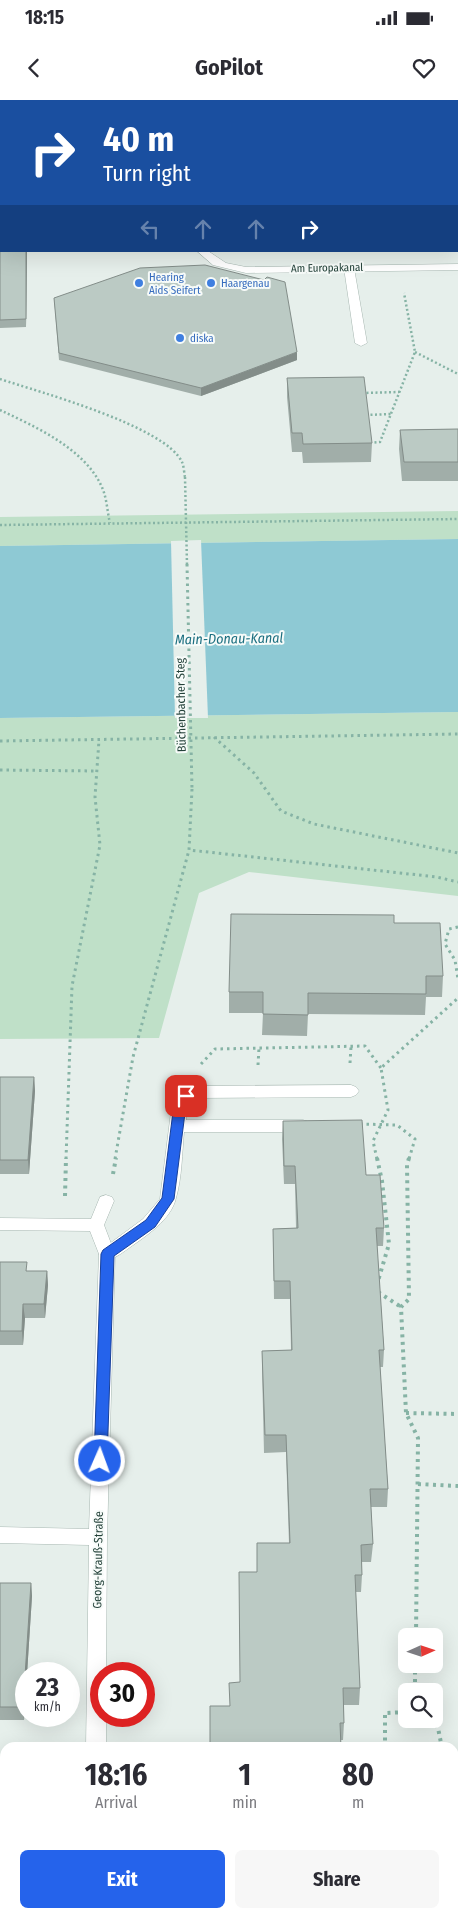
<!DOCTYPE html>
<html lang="en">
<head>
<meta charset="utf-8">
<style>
  body { margin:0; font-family:"Fira Sans Condensed",sans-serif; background:#f7f7f7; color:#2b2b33; height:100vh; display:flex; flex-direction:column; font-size:19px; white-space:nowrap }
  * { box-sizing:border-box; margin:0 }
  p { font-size:16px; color:#7c7c81 }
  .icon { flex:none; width:28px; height:28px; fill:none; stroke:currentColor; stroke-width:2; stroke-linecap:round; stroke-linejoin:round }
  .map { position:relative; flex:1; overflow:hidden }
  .details { position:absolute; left:0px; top:1642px; width:459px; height:176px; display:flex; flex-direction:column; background:#fff; border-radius:15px 15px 0 0; box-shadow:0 5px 20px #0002 }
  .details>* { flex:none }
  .top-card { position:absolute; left:0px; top:0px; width:459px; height:152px; box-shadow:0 5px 20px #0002; background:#1a4fa0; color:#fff; overflow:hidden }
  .needle { width:32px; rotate:87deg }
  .fabs { position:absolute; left:398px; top:1528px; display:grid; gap:10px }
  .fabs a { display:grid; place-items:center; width:45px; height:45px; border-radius:8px; background:#fff; box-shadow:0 5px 20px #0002; font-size:25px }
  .speed { position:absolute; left:15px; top:1562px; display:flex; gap:10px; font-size:25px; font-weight:700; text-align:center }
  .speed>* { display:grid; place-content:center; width:65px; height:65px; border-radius:50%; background:#fff; box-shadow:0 5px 20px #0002; line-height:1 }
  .speed small { font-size:12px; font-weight:400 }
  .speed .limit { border:8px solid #d22; background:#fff; color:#111 }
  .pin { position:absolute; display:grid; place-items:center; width:42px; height:42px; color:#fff; margin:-21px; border-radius:10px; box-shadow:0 2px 8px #0006 }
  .me { position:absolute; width:55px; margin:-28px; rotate:2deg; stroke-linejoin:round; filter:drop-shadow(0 0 4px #0008) }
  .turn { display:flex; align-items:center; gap:18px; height:105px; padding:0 20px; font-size:22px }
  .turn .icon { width:65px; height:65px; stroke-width:2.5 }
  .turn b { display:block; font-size:35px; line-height:42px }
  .lanes { display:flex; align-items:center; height:48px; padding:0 20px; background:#0003; justify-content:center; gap:25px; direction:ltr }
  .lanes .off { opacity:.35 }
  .eta { display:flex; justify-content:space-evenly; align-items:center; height:85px; text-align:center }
  .eta b { font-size:30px; font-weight:700; line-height:35px }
  .primary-button { display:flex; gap:10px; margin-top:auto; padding:10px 20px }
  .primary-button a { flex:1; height:58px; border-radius:8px; background:#2563eb; color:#fff; font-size:20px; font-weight:700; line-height:58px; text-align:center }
  .primary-button a+a { background:#f7f7f7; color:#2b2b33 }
  .status { display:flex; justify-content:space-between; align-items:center; height:35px; padding:0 25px; background:#fff; direction:ltr }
  .status svg { height:14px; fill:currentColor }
  header { display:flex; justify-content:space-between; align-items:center; height:65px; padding:0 20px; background:#fff; font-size:22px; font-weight:700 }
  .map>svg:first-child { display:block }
  .green { fill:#bfe0c8 }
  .water { fill:#8ec9d4 }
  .pier { fill:#e6efeb }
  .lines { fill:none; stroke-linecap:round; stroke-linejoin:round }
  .service-casing { stroke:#a8b8b2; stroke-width:1 }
  .minor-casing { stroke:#a8b8b2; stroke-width:1 }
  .secondary-casing { stroke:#a4bbb3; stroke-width:1 }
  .path-far2 { stroke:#86b3a5; stroke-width:2.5; stroke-dasharray:2 2.5; stroke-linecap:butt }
  .path-far1 { stroke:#86b3a5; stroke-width:3; stroke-dasharray:2.5 4; stroke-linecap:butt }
  .path { stroke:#86b3a5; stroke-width:4; stroke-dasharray:3 4.5; stroke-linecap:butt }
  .service { fill:#fff; fill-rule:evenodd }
  .minor { fill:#fff; fill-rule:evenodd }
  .secondary { fill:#fff; fill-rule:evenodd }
  .path-bridge-far1 { stroke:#86b3a5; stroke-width:2.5; stroke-dasharray:2 2.5; stroke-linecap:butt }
  .path-bridge { stroke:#86b3a5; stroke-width:3; stroke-dasharray:2.5 4; stroke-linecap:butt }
  .wall { fill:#a1aea9 }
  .shaded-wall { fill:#838d89 }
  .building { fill:#bbcac4; stroke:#838d89 }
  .route { fill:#2563eb; stroke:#184099 }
  .shop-dot { fill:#3f7fe0; stroke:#f7fbf9; stroke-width:2 }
  .labels { text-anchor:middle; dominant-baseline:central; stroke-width:4; stroke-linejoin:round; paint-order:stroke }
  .far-street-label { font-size:11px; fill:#24423a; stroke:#f7fbf9 }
  .far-shop-label { font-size:11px; fill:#366cbe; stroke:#f7fbf9; text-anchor:start }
  .street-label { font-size:12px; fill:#24423a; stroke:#f7fbf9 }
  .water-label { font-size:14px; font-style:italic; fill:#1c6f80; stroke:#f7fbf9 }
</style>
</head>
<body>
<div class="status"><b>18:15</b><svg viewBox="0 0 49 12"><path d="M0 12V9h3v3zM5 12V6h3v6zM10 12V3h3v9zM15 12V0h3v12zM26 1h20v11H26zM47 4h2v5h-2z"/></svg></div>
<header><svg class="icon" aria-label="back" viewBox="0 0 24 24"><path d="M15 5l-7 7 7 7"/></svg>GoPilot<svg class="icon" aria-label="heart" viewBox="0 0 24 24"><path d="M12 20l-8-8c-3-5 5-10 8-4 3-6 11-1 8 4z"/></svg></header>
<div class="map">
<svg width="458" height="1818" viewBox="0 0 458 1818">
  <rect width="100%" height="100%" fill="#e6efeb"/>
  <path class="green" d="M458 411V439L0 446V417Z
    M458 612V796L249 772 199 793 159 938 0 939V618Z"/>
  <path class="water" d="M458 439V612L0 618V446Z"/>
  <path class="pier" d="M201 440 208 618H175L171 441Z"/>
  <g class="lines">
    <defs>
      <path id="service" d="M349 165 354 168 367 243 361 246 355 243 344 168Z
        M351 985 356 987 359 991 356 995 351 997 198 998C187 1002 187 1009 186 1020H303L309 1022 311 1026 309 1030 303 1032H184C182 1053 182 1077 176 1098 171 1120 146 1136 129 1148 120 1154 112 1162 101 1158L99 1154 101 1150 143 1119 160 1099 172 1004 181 992 197 986Z"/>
      <path id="minor" d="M197 151H208L226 163 246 167 458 164V170L246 173 213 165Z
        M106 1095 112 1097 114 1101 104 1125 115 1154 107 1437 106 1574H101V1616H106V1648H86L89 1445 0 1443V1427L89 1429 99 1154 90 1131 0 1130V1118L91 1119 100 1097Z
        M85 1814H105V1818H85Z"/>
      <path id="secondary" d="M0 112H1V118H0Z
        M0 134H1V140H0Z"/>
    </defs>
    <use href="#service" class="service-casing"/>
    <use href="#minor" class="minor-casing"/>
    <use href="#secondary" class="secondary-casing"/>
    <path class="path-far2" d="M415 252 458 274
      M0 279C39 292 165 326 182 362 184 366 184 373 185 377
      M362 293 399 292
      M0 310C36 327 83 348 101 385 107 397 107 411 110 423
      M366 315 391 314
      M370 343 380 342 415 252 404 193
      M0 425 458 419"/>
    <path class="path-far1" d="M214 637 254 673 281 711 314 724 458 753
      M0 641 458 634
      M0 670 97 671
      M192 689 189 750 437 777 458 782
      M458 827 449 829 445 844 455 860 458 879
      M350 963 351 947
      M201 964 215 949 365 946 381 968
      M258 965 259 948
      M360 1024 397 1025 415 1039 409 1059
      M66 1059 72 886 100 745 95 697 99 640
      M115 1059 133 957 189 750
      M377 1059 373 1041 388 1010 381 968 458 898"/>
    <path class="path" d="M377 1058 382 1081 389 1144 378 1181
      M409 1058 407 1065 409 1199 401 1207 406 1313 418 1338 416 1536
      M113 1074 116 1058
      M65 1096 66 1058
      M378 1192 401 1207
      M406 1313 458 1314
      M418 1384 458 1386
      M415 1564V1591
      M430 1619 438 1628 442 1648
      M385 1648V1613L406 1612
      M454 1653 458 1654
      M382 1818 383 1814"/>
    <use href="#service" class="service"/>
    <use href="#minor" class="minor"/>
    <use href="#secondary" class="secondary"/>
    <path class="path-bridge-far1" d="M185 377 187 465"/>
    <path class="path-bridge" d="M187 464 192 689"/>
  </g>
  <path class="wall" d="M0 144 1 151H27L26 227 0 228Z
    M54 198 297 260 201 296 59 260Z
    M287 278 372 343 371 362 303 363 302 352H292L287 297Z
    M458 329V381H402L399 349 400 330Z
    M394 823 443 876 442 897H426L425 915 308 914 307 936 262 935 263 913H229V892Z
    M0 977H34L35 991 29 1074H0Z
    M283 1021 366 1075 384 1128 383 1146H377L384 1250 383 1267H380L388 1389 387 1407H371L373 1444 371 1462H362V1475L361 1492H356L360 1588 359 1605H344V1623L343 1640H341L230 1606 240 1582 257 1472V1443H289L286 1352 264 1353 262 1268V1251L291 1250 290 1199H274L273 1129 296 1128 295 1084H284L282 1039Z
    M0 1162 27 1171H47L48 1185 45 1218H25L23 1245H0Z
    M0 1483H31L32 1496 27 1574H26L24 1620H0Z"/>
  <path class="shaded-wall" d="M26 151H27L26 227Z
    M297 252V260L201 296V288Z
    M34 977 35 991 29 1074 28 1060Z
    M47 1171 48 1185 45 1218 44 1204Z
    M23 1204 25 1218 23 1245 22 1231Z
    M31 1483 32 1496 27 1574H26V1591L24 1620 23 1607Z
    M21 1814H24L23 1818H21Z"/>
  <path class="building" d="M157 0H215V1H157Z
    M367 0H416V1H368Z
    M0 144H1V151H26V219L0 220Z
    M205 165 264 180 267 177 285 182 297 252 201 288 59 253 54 198 140 168Z
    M364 277 372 343 303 344 302 333H292L287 278Z
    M458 329V362H404L400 330Z
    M231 814 394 815V823H440L443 876H426V894L308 893V915L263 914V892H229Z
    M0 977H34L28 1060H0Z
    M362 1020 366 1075H380L384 1128H376L384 1250H379L388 1389H370L373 1444 361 1445 362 1475H355L360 1588H343L344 1623H340L341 1648H210V1606H230L229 1583 240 1582 239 1472H257V1443H290L286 1335H265L262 1251 292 1250 290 1181H274L273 1129 298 1128 295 1066H284L283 1021Z
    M0 1162H27L26 1171H47L44 1204H23L22 1231H0Z
    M0 1483H31L23 1607H0Z
    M0 1751H5V1814H21V1818H0Z
    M197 1814H295V1818H197Z"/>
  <path class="route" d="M186 992 192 996 186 1005 174 1099 155 1127 114 1156 107 1361 105 1365 100 1367 96 1365 94 1361 101 1154 103 1150 146 1120 162 1098 174 1004 181 993Z"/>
  <g class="shop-dot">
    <circle cx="139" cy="183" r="5"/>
    <circle cx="211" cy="183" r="5"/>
    <circle cx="180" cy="238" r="5"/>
  </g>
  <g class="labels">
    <g class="far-street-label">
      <text transform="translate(327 168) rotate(-1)">Am Europakanal</text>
    </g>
    <g class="far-shop-label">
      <text x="149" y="177">Hearing<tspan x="149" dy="13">Aids Seifert</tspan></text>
      <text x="221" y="183">Haargenau</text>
      <text x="190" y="238">diska</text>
    </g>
    <g class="street-label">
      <text transform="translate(181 605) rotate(-91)">Büchenbacher Steg</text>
      <text transform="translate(98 1460) rotate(-89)">Georg-Krauß-Straße</text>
    </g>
    <g class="water-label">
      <text transform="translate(229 539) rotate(-1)">Main-Donau-Kanal</text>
    </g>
  </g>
</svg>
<div class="fabs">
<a><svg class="needle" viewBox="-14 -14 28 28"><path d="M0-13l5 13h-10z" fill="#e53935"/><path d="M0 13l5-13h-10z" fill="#7c7c81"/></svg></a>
<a><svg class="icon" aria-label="search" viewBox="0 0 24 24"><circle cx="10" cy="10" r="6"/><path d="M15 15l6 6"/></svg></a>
</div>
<div class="speed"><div>23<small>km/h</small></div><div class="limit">30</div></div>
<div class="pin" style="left:186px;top:996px;background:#d93025"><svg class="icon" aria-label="arrive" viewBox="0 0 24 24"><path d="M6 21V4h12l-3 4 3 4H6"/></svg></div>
<svg class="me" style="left:100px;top:1361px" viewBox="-20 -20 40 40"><circle r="17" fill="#2563eb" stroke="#fff" stroke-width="3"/><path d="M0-11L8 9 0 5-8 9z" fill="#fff"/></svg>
<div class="top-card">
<div class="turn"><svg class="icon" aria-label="right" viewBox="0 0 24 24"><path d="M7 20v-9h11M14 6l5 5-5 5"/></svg><div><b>40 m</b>Turn right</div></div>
<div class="lanes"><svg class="icon off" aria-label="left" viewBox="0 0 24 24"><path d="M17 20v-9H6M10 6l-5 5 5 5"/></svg><svg class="icon off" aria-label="ahead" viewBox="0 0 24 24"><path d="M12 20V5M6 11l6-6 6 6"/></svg><svg class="icon off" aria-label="ahead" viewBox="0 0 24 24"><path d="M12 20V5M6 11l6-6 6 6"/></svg><svg class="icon" aria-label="right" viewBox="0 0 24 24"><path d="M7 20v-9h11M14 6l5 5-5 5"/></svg></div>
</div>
<section class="details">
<div class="eta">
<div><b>18:16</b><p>Arrival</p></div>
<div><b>1</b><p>min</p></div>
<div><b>80</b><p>m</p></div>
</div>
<div class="primary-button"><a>Exit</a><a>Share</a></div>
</section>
</div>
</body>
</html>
